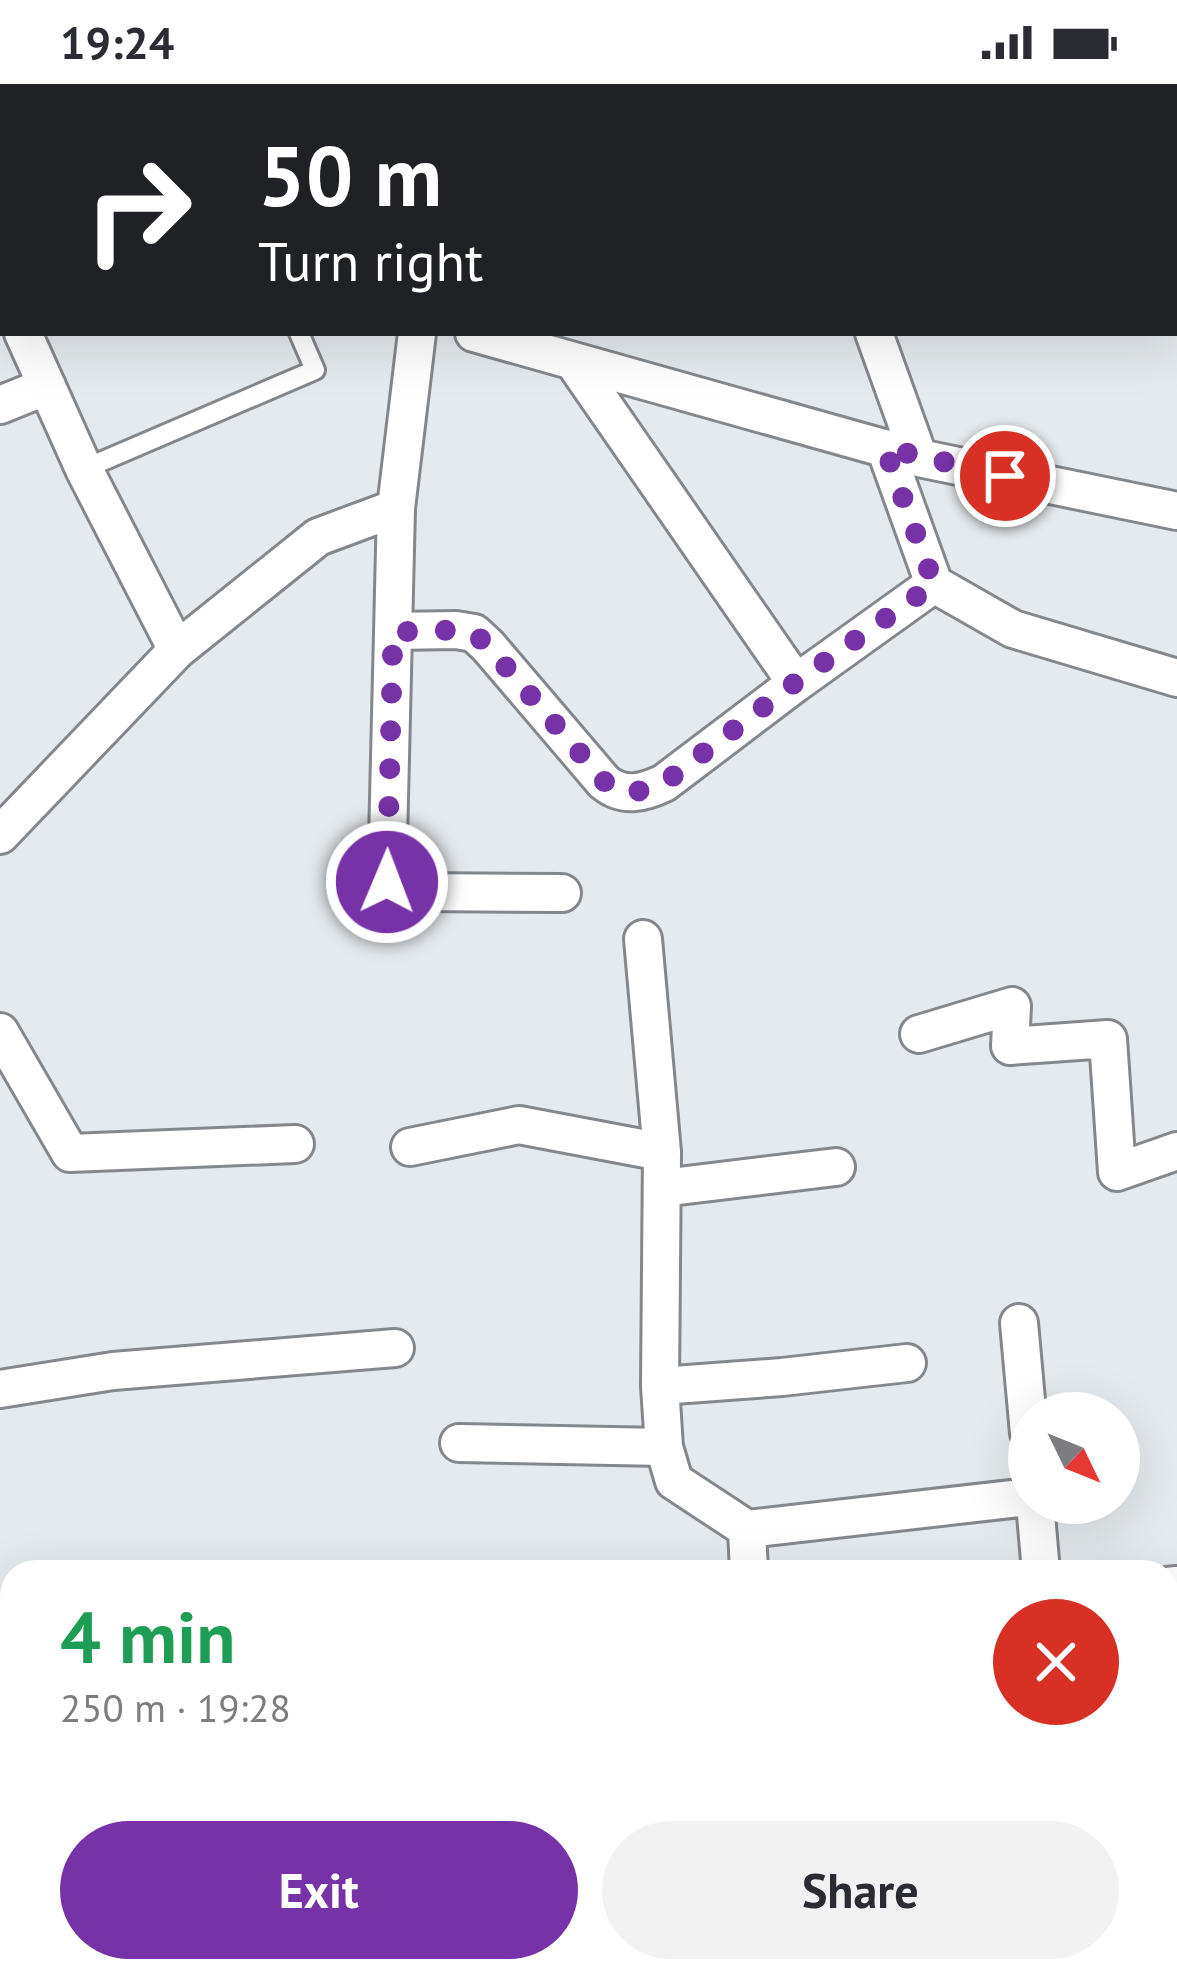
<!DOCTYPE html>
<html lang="en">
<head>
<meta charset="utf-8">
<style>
  body { margin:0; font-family:"PT Sans",sans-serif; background:#f2f2f3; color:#2b2b33; height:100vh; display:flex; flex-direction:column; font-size:45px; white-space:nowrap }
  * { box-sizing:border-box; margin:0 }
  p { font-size:39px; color:#7c7c81 }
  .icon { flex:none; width:66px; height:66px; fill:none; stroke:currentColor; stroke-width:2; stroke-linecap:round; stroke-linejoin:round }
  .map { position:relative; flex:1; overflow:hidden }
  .sheet { position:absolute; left:0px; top:1476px; width:1179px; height:423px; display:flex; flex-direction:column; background:#fff; border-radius:36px 36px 0 0; box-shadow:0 12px 48px #0002 }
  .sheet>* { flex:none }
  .banner { position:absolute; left:0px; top:0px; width:1179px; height:252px; box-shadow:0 12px 48px #0002; background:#202124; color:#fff; overflow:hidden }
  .needle { width:78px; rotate:133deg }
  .tools { position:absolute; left:1008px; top:1308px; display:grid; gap:24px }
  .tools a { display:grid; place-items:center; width:132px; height:132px; border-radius:50%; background:#fff; box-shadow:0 12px 48px #0002; font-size:60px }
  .pin { position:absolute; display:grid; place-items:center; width:102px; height:102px; color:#fff; margin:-51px; border:6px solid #fff; border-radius:50%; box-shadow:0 3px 12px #0007 }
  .me { position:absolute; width:132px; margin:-66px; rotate:1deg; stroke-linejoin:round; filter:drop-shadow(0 0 9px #0008) }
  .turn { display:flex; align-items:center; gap:42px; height:252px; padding:0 60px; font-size:54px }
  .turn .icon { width:156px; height:156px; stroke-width:2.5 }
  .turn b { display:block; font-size:84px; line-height:102px }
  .round { display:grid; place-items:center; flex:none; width:126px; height:126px; border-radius:63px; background:#f2f2f3 }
  .headline { display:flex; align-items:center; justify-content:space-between; height:204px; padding:0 60px }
  h1 { font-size:72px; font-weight:700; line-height:90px; color:#1e9e55 }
  .button { display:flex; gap:24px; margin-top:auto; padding:24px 60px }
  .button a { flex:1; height:138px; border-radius:72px; background:#7632a6; color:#fff; font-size:48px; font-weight:700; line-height:138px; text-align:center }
  .button a+a { background:#f2f2f3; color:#2b2b33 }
  .status { display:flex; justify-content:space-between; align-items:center; height:84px; padding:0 60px; background:#fff; direction:ltr }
  .status svg { height:33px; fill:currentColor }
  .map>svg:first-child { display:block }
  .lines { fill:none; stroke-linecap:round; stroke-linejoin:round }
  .lane-casing { stroke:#84888c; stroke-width:24 }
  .street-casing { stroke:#84888c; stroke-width:42 }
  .lane { stroke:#fff; stroke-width:18 }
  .street { stroke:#fff; stroke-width:36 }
  .route { stroke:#7632a6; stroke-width:21; stroke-dasharray:0 37.8 }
</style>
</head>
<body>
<div class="status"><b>19:24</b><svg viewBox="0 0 49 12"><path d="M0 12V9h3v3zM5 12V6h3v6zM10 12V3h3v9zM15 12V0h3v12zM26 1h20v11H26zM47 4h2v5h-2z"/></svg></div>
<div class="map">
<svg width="1177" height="1898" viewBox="0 0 1177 1898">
  <rect width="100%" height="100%" fill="#e5eaee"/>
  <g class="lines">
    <defs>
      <path id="lane" d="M188 0 189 3
        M84 385 315 286 299 249"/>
      <path id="street" d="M345 0 346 3
        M780 0 782 3
        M711 3 718 0
        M0 198 3 204
        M23 249 84 385 177 566
        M417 249 396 424 387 798 413 808 562 809
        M474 249 919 374 1177 427
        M874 249 919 374
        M573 277 796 599
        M0 321 47 302
        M885 364 934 500
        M393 547 456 546 474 549 488 562 604 698C623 714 643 709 664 699L796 599 934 500 1013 545 1177 594
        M0 751 177 566 318 453 396 424
        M643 855 662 1068 660 1302 664 1363 674 1397 747 1445
        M0 948 70 1069 295 1060
        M919 950 1012 922 1010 962 1108 955 1117 1088 1177 1067
        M410 1063 519 1041 662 1068
        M662 1104 836 1083
        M1019 1239 1029 1349
        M660 1302 782 1293 907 1279
        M0 1305 113 1287 395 1264
        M459 1359 664 1363
        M1035 1419 1041 1488
        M749 1488 747 1445 1029 1413
        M1167 1502 1177 1501
        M0 1749 12 1746
        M582 1887 583 1898
        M767 1887V1898"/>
    </defs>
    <use href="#lane" class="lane-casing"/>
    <use href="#street" class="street-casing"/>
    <use href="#lane" class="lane"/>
    <use href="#street" class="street"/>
  </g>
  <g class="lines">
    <path class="route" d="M387 798 393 548 456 546 474 549 488 562 610 704C631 710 644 708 664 699L796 598 934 500 885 364 1005 392"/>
  </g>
</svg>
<div class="tools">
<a><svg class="needle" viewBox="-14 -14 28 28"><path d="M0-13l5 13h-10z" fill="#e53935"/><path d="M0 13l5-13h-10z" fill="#7c7c81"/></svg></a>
</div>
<div class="pin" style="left:1005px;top:392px;background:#d93025"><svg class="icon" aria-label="arrive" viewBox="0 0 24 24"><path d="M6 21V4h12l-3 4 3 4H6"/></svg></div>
<svg class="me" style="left:387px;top:798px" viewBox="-20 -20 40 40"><circle r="17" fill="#7632a6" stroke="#fff" stroke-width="3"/><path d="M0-11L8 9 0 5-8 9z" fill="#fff"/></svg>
<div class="banner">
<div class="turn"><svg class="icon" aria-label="right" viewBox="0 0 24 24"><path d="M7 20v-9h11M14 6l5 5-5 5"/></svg><div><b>50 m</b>Turn right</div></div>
</div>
<section class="sheet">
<div class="headline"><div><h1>4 min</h1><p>250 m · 19:28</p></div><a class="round" style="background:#d93025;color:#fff"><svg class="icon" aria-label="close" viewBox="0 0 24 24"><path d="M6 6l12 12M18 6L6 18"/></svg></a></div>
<div class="button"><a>Exit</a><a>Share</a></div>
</section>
</div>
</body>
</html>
